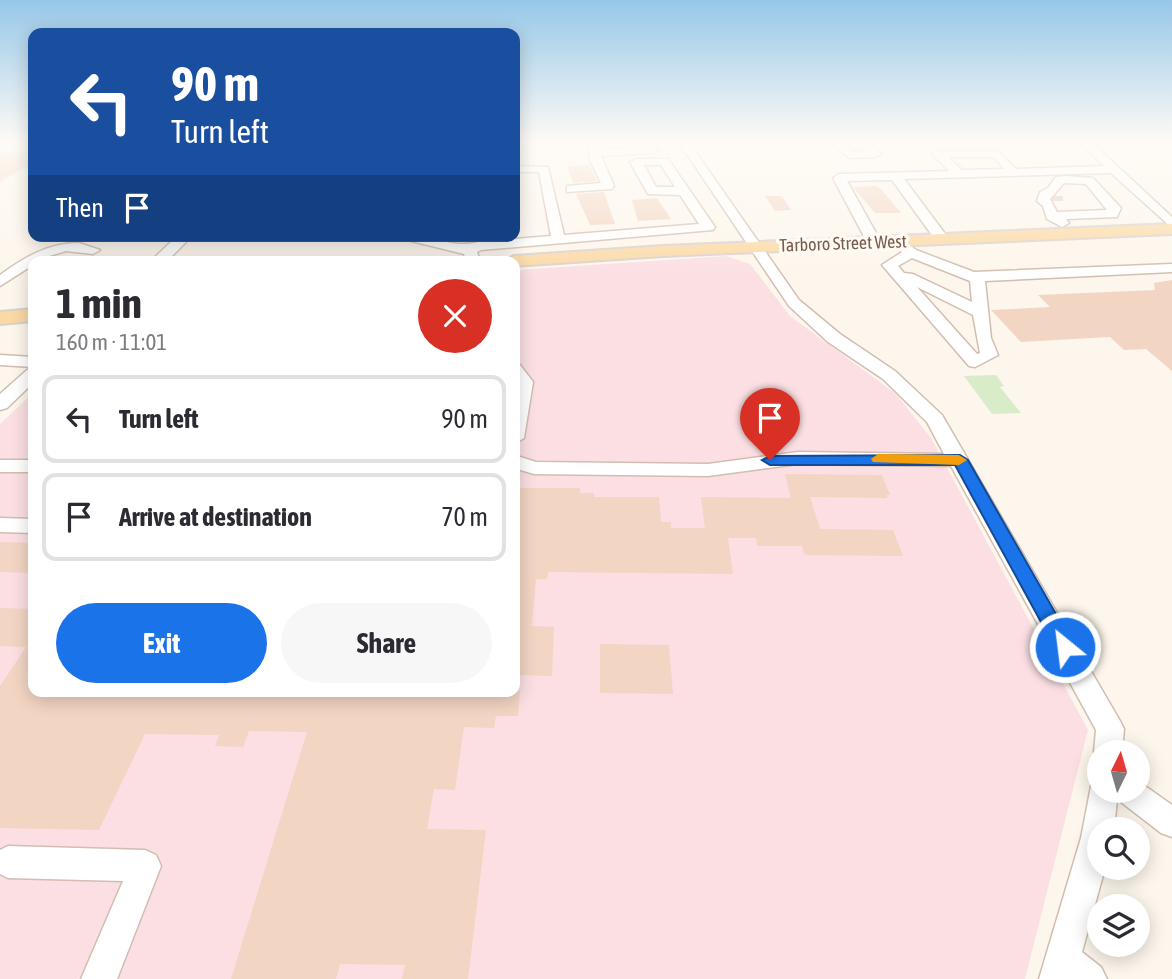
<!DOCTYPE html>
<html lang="en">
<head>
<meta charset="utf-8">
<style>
  body { margin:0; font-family:"Asap Condensed",sans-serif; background:#f7f7f7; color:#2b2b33; height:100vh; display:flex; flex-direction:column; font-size:26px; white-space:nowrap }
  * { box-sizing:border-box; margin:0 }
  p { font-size:23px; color:#7c7c81 }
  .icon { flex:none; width:38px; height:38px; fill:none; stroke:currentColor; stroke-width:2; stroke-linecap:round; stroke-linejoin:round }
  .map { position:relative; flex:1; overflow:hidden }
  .side { position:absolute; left:28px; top:256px; width:492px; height:441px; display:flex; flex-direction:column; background:#fff; border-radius:14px; box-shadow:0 4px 18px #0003 }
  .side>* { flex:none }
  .banner { position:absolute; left:28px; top:28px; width:492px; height:214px; border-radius:14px; box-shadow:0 4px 18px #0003; background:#1a4fa0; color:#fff; overflow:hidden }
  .needle { width:46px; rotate:5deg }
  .controls { position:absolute; left:1087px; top:740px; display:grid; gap:14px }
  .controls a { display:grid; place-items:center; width:63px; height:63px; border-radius:50%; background:#fff; box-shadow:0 4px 18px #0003; font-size:35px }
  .pin { position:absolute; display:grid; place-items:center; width:60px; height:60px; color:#fff; margin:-72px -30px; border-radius:50% 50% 50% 0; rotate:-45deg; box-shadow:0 0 7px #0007 }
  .pin .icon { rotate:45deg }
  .me { position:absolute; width:77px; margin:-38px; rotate:331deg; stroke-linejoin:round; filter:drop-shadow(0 0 5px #0008) }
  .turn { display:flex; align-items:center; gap:24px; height:147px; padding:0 28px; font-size:32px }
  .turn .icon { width:91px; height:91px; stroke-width:2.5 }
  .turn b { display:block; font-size:49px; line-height:60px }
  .then { display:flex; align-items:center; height:66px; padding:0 28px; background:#0003; gap:14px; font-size:26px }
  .round { display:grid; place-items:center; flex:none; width:74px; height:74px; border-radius:37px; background:#f7f7f7 }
  .summary { display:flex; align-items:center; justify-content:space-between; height:119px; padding:0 28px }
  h1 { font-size:42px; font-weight:700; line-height:52px }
  .button { display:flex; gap:14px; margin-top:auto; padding:14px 28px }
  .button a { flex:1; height:80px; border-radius:42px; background:#1a73e8; color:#fff; font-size:28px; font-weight:700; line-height:80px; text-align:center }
  .button a+a { background:#f7f7f7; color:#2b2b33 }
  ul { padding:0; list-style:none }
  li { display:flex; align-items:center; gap:21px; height:88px; margin:0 14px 10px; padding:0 14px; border:4px solid #e1e1e2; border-radius:14px }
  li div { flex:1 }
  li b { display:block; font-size:26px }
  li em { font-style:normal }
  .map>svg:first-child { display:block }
  .medical { fill:#fbdfe3 }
  .green { fill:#d8ecc9 }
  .building { fill:#f3d5c3 }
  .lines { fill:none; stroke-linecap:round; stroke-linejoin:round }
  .minor-tunnel { stroke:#dcd0c4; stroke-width:12; stroke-dasharray:12 6; stroke-linecap:butt }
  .minor-casing { stroke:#d1beb0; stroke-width:3 }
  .major-casing { stroke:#dad1cd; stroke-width:4 }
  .minor { fill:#fff; fill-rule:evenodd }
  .major { fill:#fbd9a5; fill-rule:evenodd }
  .route { fill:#1a73e8; stroke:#114b97; stroke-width:2 }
  .slow { fill:#f59e0b }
  .labels { text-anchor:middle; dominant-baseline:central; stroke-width:7; stroke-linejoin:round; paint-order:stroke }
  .far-street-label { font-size:18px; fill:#7a5c4d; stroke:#fffaf3 }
</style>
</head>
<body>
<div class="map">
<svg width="1172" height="979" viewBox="0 0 1172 979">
  <rect width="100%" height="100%" fill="#fdf6ec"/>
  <path class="medical" d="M726 256 750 264 790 316 896 394 931 438 1088 730 1025 979H0V424L33 393V691H514L515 270Z"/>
  <path class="green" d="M996 375 1004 386 1000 387 1021 413 992 414 964 376Z"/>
  <path class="building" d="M13 151H33V169L23 168 0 182V152Z
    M589 165 597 181 573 183 567 166Z
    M876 186 881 189 901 213H875L853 187Z
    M604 192 615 224 590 225 576 194Z
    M765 196H782L791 210 775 211Z
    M657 198 671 219 638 221 632 200Z
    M1172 280V371L1146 349 1124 350 1110 337 1021 342 991 310 1050 307 1038 295 1155 290 1154 283Z
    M785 474 882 475 890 495H886L888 498 810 497 820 529 893 530 903 556 808 555 804 554 802 546H757L756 538H728L733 574 548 572 547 579H536L532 626 554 627 552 676 514 675V488H580V493H594V497H659L661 522H671V528H705L701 497 791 498Z
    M0 542 33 543V573L0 572Z
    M0 608 33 609V691H520L518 716H496L494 728 464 727 455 790 434 789 427 829 486 830 468 979H402L405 965 340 964 336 979H231L307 732 249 731 243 747 215 746 219 735 145 734 99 830 0 828V686L26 647 0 646Z
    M600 644 669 645 673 694 600 693Z"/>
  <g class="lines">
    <path class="minor-tunnel" d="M1057 196V201"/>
    <defs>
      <path id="minor" d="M590 141H600L602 149 653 147 659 150 653 153 601 156 614 186 612 189 567 192V186L601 183 589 158Z
        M678 141H688L799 300 840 334 895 371 942 415 1120 721 1124 729 1122 752H1099L1098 761 1094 752 1096 730 951 466 798 464 708 476 534 474 514 468V455L536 462 708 464 798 452 944 454 927 422 883 379 828 342 789 306Z
        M799 141H852L845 144 853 152 865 151 856 141H867L881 154 875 157 850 158 832 144H804Z
        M1079 141H1090L1172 217V228L1111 173 904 179 949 239 942 243 937 242 892 180 847 181 881 242 874 246 867 242 833 178 839 174 949 171 932 154 938 151H997L1016 169 1104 166ZM948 157H994L1004 169 962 170Z
        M636 159H668L715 227 713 230 481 250 477 252 480 261H466L464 254 411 241 413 236C435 236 453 249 478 242L551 236 539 172H514V166L548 167 564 235 699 224 680 195 648 194 630 162ZM644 165H661L675 187H656Z
        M1066 176 1093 178 1121 208 1117 217 1066 219 1069 223 1062 227 1047 219 1043 206 1037 201 1040 192 1048 188 1056 177ZM1064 183 1086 184 1107 210 1057 212 1050 199Z
        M177 236H192L167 261H151Z
        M899 237 916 250 974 272 1172 264V272L985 281 991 338 998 355 975 367 969 366 882 265 902 252 892 241ZM912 258 970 281 972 302 913 274 904 273 898 266ZM917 287 973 315 980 353 977 354Z
        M79 243 100 250 93 254 66 251 33 261V265L0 286V275C25 257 48 243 79 243Z
        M0 355 33 357V367L0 365Z
        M514 364 520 365 533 382 524 438 514 444Z
        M33 369V383L7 408 0 410V394L27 370Z
        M0 460H33V472H0Z
        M0 518 33 519V533L0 532Z
        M1099 779V791H1138V781L1172 805V837L1161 833 1117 799 1114 830H1099V868H1105L1082 952 1101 967 1107 979H1039L1081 838 1092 781Z
        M8 846 145 850 156 855 161 866 117 979H81L123 881 8 878 0 874V850Z"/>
      <path id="major" d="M1172 224V234L663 256 514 266V261H505L514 256 663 246Z
        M33 309V321L0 324V312Z"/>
    </defs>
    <use href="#minor" class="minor-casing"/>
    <use href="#major" class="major-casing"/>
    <use href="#minor" class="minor"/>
    <use href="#major" class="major"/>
  </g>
  <linearGradient id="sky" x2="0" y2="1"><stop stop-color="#97c7e8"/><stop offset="0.51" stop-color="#fefbf6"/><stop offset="1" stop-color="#fefbf6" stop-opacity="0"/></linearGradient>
  <rect width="1172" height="278" fill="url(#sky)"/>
  <path class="route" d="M960 455 968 460 1072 642 1075 647 1072 653H1058L955 465H770L762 460 770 456Z"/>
  <path class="slow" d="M878 454 959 455 967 460 959 465 873 462 871 459Z"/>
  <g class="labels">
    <g class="far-street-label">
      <text transform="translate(843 243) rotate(-2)">Tarboro Street West</text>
    </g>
  </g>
</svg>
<div class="controls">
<a><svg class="needle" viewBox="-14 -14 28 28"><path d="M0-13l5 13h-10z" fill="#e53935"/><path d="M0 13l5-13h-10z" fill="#7c7c81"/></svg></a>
<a><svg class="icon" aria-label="search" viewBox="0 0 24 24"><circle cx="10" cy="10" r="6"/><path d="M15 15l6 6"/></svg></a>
<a><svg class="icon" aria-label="layers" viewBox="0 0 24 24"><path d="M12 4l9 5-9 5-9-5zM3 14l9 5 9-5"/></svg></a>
</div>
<div class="pin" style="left:770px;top:460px;background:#d93025"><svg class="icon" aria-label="arrive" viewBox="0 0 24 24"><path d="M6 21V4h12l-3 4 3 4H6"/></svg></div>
<svg class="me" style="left:1065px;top:647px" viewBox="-20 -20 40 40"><circle r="17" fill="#1a73e8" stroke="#fff" stroke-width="3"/><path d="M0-11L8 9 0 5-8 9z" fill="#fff"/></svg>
<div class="banner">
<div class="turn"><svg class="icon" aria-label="left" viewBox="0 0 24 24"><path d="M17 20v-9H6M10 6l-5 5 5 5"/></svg><div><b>90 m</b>Turn left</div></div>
<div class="then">Then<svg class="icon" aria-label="arrive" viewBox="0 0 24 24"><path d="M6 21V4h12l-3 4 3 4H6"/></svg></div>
</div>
<section class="side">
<div class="summary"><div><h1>1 min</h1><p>160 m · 11:01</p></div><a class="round" style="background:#d93025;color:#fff"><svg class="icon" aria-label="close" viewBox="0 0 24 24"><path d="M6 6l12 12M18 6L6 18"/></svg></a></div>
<ul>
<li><svg class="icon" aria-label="left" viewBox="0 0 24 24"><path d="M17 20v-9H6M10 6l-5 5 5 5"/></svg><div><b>Turn left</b></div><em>90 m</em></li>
<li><svg class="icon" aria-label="arrive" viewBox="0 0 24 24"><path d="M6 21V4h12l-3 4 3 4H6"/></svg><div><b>Arrive at destination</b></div><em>70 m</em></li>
</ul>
<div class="button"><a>Exit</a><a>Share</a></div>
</section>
</div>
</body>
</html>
